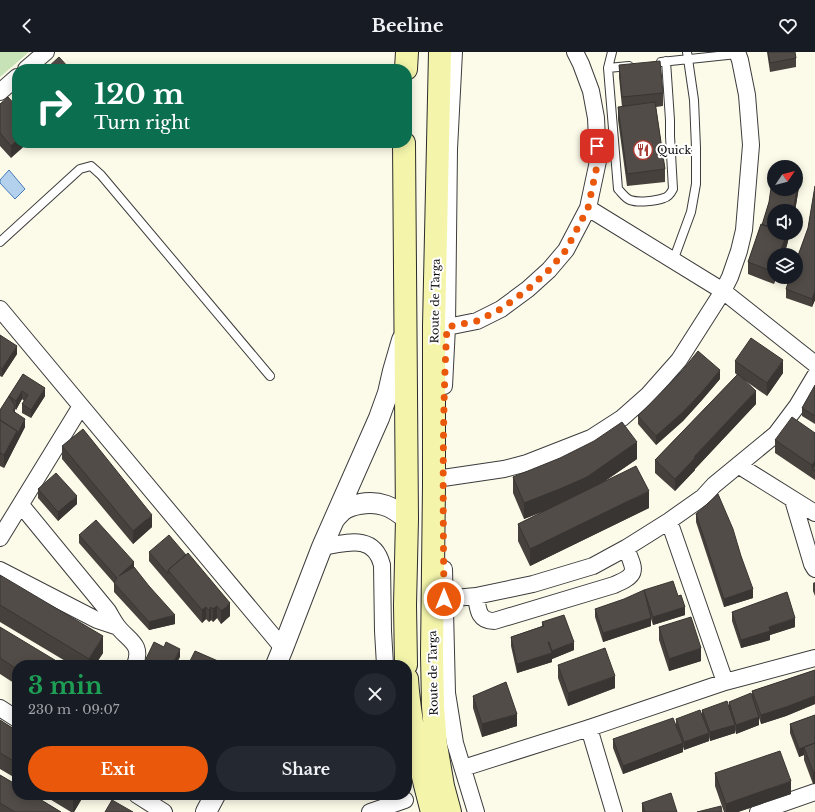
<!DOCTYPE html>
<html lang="en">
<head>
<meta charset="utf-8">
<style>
  body { margin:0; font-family:"Libre Baskerville",serif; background:#242831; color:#f1f3f6; height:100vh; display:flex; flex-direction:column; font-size:15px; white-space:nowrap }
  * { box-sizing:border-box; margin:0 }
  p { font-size:13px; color:#9ea1a6 }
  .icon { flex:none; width:22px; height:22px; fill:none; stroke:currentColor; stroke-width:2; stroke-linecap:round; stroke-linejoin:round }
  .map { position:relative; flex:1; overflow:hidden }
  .sheet { position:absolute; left:12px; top:608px; width:400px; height:140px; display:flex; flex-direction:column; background:#171b24; border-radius:16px; box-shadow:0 2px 10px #0003 }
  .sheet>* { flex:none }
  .top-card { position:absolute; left:12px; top:12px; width:400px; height:84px; border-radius:16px; box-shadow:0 2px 10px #0003; background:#0b6e4f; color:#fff; overflow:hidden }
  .needle { width:26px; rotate:55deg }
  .fabs { position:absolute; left:767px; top:108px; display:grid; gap:8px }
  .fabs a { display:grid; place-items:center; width:36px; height:36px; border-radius:50%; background:#171b24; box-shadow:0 2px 10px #0003; font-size:20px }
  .pin { position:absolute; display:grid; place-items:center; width:34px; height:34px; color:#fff; margin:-17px; border-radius:8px; box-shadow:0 2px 6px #0006 }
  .me { position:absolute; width:44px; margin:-22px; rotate:0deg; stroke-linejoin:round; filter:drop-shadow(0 0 3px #0008) }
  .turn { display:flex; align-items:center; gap:14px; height:84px; padding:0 16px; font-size:18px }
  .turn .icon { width:52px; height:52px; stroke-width:2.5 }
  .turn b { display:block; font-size:28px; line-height:34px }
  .round { display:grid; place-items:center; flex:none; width:42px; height:42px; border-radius:21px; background:#242831 }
  .summary { display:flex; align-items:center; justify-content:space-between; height:68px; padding:0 16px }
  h1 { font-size:24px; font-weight:800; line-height:30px; color:#1e9e55 }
  .cta { display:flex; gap:8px; margin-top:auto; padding:8px 16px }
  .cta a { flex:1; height:46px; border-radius:24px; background:#ea580c; color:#fff; font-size:16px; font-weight:800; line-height:46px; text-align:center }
  .cta a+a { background:#242831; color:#f1f3f6 }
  header { display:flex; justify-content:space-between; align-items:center; height:52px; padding:0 16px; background:#171b24; font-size:18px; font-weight:800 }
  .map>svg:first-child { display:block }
  .garden { fill:#c8e2b7 }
  .water { fill:#b3d0ed; stroke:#447cbb }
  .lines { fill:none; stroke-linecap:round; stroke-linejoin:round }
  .service-casing { stroke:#3c3c3c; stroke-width:10 }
  .minor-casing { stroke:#3c3c3c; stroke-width:18 }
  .tertiary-casing { stroke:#3c3c3c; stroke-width:22 }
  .secondary-casing { stroke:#2b2b2b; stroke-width:24 }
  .service { stroke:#fff; stroke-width:8 }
  .minor { stroke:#fff; stroke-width:16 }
  .tertiary { stroke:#fff; stroke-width:20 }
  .secondary { stroke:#f4f5ab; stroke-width:22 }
  .wall { fill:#46413d }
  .shaded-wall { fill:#393532 }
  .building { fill:#514c47; stroke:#393532 }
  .route { stroke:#ea580c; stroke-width:7; stroke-dasharray:0 12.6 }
  .labels { text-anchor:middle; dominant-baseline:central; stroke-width:4; stroke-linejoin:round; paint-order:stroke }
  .poi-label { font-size:11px; fill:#090909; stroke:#fff; text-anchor:start }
  .street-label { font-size:11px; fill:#090909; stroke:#fff }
</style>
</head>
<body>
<header><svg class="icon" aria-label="back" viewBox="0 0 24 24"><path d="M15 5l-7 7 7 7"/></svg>Beeline<svg class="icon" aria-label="heart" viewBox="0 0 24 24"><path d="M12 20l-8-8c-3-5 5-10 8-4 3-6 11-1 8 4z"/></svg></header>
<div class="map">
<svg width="815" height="760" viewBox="0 0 815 760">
  <rect width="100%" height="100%" fill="#fcfbe9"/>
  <path class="garden" d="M0 0H29L0 25Z"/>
  <path class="water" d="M9 118 25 137 15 147 0 131V128Z"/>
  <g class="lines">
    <defs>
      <path id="service" d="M612 0 608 16 618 137C622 141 625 146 630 148 638 151 656 149 664 146 668 145 671 141 673 137L670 84V68L666 9
        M661 10 737 2
        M608 16 629 14
        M0 190 80 117 91 114 101 123 270 324
        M673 209 691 160 696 132V96L694 48 687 0"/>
      <path id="minor" d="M26 17 46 0
        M0 40 17 25
        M588 156 723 239 815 312
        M0 257 283 596
        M447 275 477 269 501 257 528 237 549 218 566 198 588 156 598 109 596 66 591 39 581 12 575 0
        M444 334 447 275 449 97 454 0
        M738 413 815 461
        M443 426 504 417 527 411 591 386 622 366 648 343 679 308 723 239 730 225 739 199 744 178 751 93 747 43 740 8 737 0
        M793 448 812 512 815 517
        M21 453 108 559C111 564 114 570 118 575 129 589 143 592 135 613
        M669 469 725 630
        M0 486 81 354
        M322 495C346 491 374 481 382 513L383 579 385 613
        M444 517 447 641 455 691 476 760
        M0 518 97 568 118 575
        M476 544C478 557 478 569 494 569L614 533C639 522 635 519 626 496
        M444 547 476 544 533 532 593 514 626 496 669 469 703 445 714 433 776 382 797 354 815 324
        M0 656 17 667
        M589 676 614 760
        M463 716 589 676 725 630 815 606
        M137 743 164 760
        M370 760 405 748
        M758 760 815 740"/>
      <path id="tertiary" d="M334 468C336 465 339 462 342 459 347 455 354 453 360 452 379 448 393 455 407 467
        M276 613 283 596 322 495 379 366 388 341 393 319 402 288
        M206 760 215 743"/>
      <path id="secondary" d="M440 0 434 274V434L432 602 433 654 436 693 443 734 450 760
        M406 17 407 0
        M404 91 407 467 405 553 406 613
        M407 627C410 673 420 716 432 760"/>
    </defs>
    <use href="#service" class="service-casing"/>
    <use href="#minor" class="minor-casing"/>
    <use href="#tertiary" class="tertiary-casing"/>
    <use href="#secondary" class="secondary-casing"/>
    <use href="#service" class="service"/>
    <use href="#minor" class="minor"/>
    <use href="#tertiary" class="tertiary"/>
    <use href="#secondary" class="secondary"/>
  </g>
  <path class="wall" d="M767 0H795L796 6V15L770 20Z
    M619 13 663 41V54L656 55 665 117V130L627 134 618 68V55H622L619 25Z
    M0 52 17 55 11 106 0 94Z
    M773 123H774V137H796V126L799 127V135L795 159H774V181H790L787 193 784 203H774V225H776L774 232 748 222V210L761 172 762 173 769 150Z
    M815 134V248L812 255 786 246V237L808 176Z
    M0 283 17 302 2 325 0 324Z
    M735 309 783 321 767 344 744 328 756 352 695 417V418L675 439 655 421V408L737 323 735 321Z
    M23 322 45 344 31 366 22 361V352L24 349 22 347 16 358 15 357V360L25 375 4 416 0 414V415V358Z
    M720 327 702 348 683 369 656 393 638 372V364Z
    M815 333V372L802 364V356Z
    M815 381V428L775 401V388Z
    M62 394 152 475 133 492 62 407Z
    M637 407 601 432 649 456 530 514 518 489V472L547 458 524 467 513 441V425Z
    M38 437 77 452 58 469 38 446Z
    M696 462 741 504 753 546 724 555 696 470Z
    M79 483 134 515 175 572 149 578 114 540V531L79 491Z
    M149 500 230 564 221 572 217 566 213 570 211 568 209 570 206 567 202 571 149 509Z
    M0 523 103 601 95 613H72L0 570Z
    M815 530V544L813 539V531Z
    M644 538 678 544 685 563 653 573 651 567V574L603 590 595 565V557L644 541Z
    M732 560 795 575 770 583V588L741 596 732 569Z
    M542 570 574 598 552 607V606V610L517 621 511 594V585L542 574Z
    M0 575 17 613V633L0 622Z
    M659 575 701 609 669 619 659 588Z
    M558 613 615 636 568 654 558 626Z
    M815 618V652L786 664 761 672 759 666V673L736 682 735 678V681L710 689 709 685V689L684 698 683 695V700L623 722 613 696V687L676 672V667L702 662V658L729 654V650L752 645V639Z
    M473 644 517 674 482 685 473 656Z
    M815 663 813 732 804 708V703L799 705 790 681V672Z
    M0 668 17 679V727L0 717Z
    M715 721 791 742 738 760H724L715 734Z
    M0 723 61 760H0Z
    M43 743H84L74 760H71Z
    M642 751 677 760H642Z"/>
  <path class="shaded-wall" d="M17 88V91H28L11 106V94Z
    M799 127V135L795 159H793Z
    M787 181H790L787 193 784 203H779Z
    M774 219V225H776L774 232Z
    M815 239V248L812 255V247Z
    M17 294V302L2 325V317Z
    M783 308V321L767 344V331Z
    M720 318V327L702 348 683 369 656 393V384Z
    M45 336V344L31 366V358Z
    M22 339V347L16 358V349Z
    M756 339V352L695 417V418L675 439V427L694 405Z
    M25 367V375L4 416V403L17 379Z
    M637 390V407L587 441 562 452 524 467V451Z
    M815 409V419L812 417V413Z
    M649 439V456L530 514V497Z
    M77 444V452L58 469V460Z
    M152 463V475L133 492V479Z
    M134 510V519L119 524Z
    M753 537V546L724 555V547Z
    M230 551V564L221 572V559Z
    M217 554V566L213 570V557Z
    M206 555V567L202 571V558Z
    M211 555V568L209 570V558Z
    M685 555V563L653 573V565Z
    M175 563V572L149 578V570Z
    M651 566V574L603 590V581Z
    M795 566V575L770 583V588L741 596V588L769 575Z
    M103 584V601L95 613H89V607Z
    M574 590V598L552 607V599Z
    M701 596V609L669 619V607Z
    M180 597V605L176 613H172Z
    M552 601V610L517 621V612Z
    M615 624V636L568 654V641Z
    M815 644V652L786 664 761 672V663Z
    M517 662V674L482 685V672Z
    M759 665V673L736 682V673Z
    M735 673V681L710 689V680Z
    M709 681V689L684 698V690Z
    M683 691V700L623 722V714Z
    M815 691 804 695V703L799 705V697Z
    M815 719V732H813V720Z
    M791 729V742L738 760H726V752Z
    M74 743H84L74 760H73V745Z"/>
  <path class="building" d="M768 0H795L796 6 770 11Z
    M59 5 70 17H46Z
    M660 9 663 41 622 45 619 13Z
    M8 45 17 55V88L11 94 0 81V52Z
    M655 50 665 117 627 122 618 55Z
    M773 123H774V137H796V126L799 127 793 159H774V176L762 173 769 150Z
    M815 134V239L812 247 786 237 790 225H796V209L808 176Z
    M761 172 774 176V181H787L779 203H774V220L748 210Z
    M0 283 17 294 2 317 0 315Z
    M751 286 783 308 767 331 735 309Z
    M698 299 720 318 702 340 683 360 656 384 638 364 681 320Z
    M23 322 45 336 31 358 22 352 28 343 22 339 16 349 9 344 15 354 13 359 25 367 17 383V379L0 368V358Z
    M738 322 756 339 694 405 695 406 675 427 655 408Z
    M815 333V364L802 356Z
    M792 365 815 381V409L812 413 775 388Z
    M0 368 17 379 4 403 0 401V402Z
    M622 370 637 390 587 425 562 436 524 451 513 425 560 406 594 389Z
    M83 377 152 463 133 479 62 394Z
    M815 413V419L812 417Z
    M636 414 649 439 530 497 518 472Z
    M56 421 77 444 58 460 38 437Z
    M718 442 733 477 741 504 753 537 724 547 696 462Z
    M96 468 134 510 119 524 134 515 149 534 175 563 149 570 114 531 117 526 79 483Z
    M169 483 186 503 168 518V522L149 500Z
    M188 501 230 551 221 559 217 554 213 557 211 555 209 558 206 555 202 558 168 518Z
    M0 523 103 584 89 607 0 553Z
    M673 529 678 544 681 543 685 555 653 565 644 538Z
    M644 538 651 566 603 581 595 557 624 547Z
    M787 540 795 566 769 575 770 579 741 588 732 560Z
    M564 563 574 590 552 599 549 590H548L552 601 517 612 511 585 544 574 542 570Z
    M691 565 701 596 669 607 659 575Z
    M0 575 63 613H17V617L0 606Z
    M154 590 164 595 166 590 180 597 172 613H143Z
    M605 596 615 624 568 641 558 613Z
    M195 599 218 609 216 613H188Z
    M815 618V644L786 655 761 663 752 639Z
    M506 630 517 662 482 672 473 644Z
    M751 641 759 665 736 673 729 650Z
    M727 649 735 673 710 680 702 658Z
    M700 658 709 681 684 690 676 667Z
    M815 663V691L799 697 790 672Z
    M673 666 683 691 623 714 613 687Z
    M0 668 17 679V711L0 701Z
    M815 691V719L813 720 804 695Z
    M780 699 791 729 726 752 715 721Z
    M0 723 17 733V743H33L61 760H15L0 751Z
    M671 741 677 760H645L642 751Z
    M112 748 133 760H105Z
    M721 754 722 760H697Z"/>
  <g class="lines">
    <path class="route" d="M444 547C443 456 442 365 447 275L477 269 501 257 528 237 549 218 566 198 588 156 598 109 597 94"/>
  </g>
  <defs>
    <symbol id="restaurant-ring" viewBox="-11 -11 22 22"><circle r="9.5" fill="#fff" stroke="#a73d34" stroke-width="1.5"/><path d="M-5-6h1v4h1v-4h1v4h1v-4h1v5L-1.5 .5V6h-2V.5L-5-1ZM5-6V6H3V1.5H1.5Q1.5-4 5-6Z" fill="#a73d34"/></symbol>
  </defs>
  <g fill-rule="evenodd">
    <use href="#restaurant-ring" x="632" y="87" width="22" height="22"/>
  </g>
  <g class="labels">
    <g class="poi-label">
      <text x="657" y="98">Quick</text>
    </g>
    <g class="street-label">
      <text transform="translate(435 249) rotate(-89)">Route de Targa</text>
      <text transform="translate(433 621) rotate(-91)">Route de Targa</text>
    </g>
  </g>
</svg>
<div class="fabs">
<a><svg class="needle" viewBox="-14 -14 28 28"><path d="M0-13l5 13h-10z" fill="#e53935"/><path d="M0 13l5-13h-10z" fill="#9ea1a6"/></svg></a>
<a><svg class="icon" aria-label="sound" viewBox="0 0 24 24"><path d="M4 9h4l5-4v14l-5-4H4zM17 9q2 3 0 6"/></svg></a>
<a><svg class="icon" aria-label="layers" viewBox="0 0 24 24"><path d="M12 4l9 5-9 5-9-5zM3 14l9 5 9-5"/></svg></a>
</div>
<div class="pin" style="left:597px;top:94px;background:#d93025"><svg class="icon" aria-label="arrive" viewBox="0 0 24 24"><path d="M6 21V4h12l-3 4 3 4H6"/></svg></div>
<svg class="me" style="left:444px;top:547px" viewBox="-20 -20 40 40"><circle r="17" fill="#ea580c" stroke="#fff" stroke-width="3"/><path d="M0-11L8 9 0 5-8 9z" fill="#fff"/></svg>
<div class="top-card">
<div class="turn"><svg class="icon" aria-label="right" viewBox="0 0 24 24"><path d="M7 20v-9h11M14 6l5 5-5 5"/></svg><div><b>120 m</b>Turn right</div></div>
</div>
<section class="sheet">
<div class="summary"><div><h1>3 min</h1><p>230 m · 09:07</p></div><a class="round"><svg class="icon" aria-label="close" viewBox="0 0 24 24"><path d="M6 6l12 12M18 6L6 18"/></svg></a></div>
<div class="cta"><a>Exit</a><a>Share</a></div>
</section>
</div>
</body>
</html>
